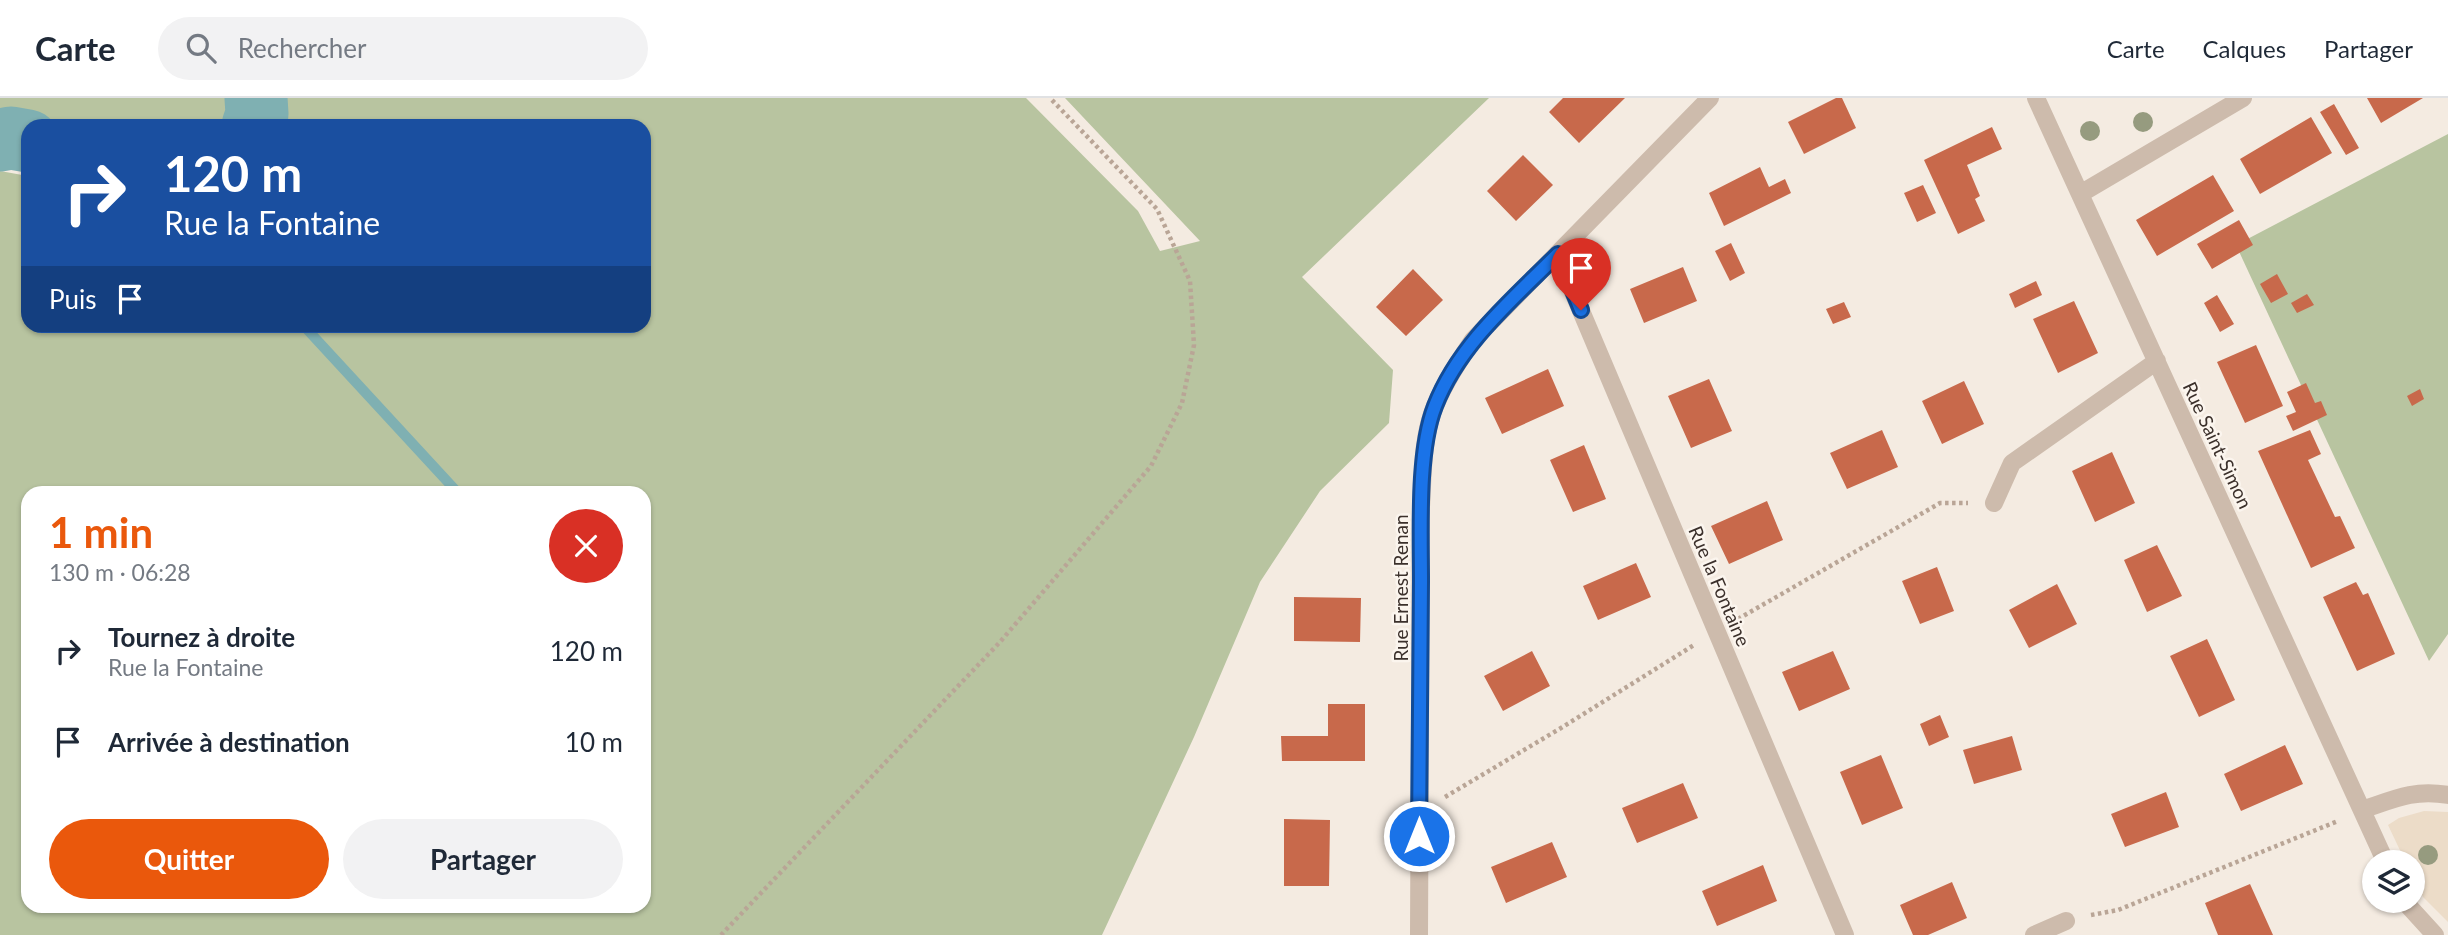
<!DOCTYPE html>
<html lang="fr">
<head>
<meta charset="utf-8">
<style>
  body { margin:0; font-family:Lato,sans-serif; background:#f2f2f3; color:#1f2937; height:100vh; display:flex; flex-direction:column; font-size:26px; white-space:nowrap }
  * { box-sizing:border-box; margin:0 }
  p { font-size:23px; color:#747a83 }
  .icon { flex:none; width:38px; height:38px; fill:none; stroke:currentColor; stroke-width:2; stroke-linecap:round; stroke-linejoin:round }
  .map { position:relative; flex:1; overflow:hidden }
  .drawer { position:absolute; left:21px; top:388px; width:630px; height:427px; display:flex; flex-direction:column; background:#fff; border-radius:21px; box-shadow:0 2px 5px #0004 }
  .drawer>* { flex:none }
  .top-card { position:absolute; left:21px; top:21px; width:630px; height:214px; border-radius:21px; box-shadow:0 2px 5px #0004; background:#1a4fa0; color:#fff; overflow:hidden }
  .buttons { position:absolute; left:2362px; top:752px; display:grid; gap:14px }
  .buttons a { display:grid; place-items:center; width:63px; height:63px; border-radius:50%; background:#fff; box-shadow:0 2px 5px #0004; font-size:35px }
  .pin { position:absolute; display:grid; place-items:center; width:60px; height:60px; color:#fff; margin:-72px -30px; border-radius:50% 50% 50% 0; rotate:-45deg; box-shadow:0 0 7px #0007 }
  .pin .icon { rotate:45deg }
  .me { position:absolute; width:77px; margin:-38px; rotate:0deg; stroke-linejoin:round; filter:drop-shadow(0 0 5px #0008) }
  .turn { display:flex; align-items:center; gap:24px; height:147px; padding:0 28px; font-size:32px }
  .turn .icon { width:91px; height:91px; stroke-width:2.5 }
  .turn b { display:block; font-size:49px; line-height:60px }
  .then { display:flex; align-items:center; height:66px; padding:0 28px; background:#0003; gap:14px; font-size:26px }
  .round { display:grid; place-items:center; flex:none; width:74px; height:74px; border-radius:37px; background:#f2f2f3 }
  .head { display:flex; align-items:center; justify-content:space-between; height:119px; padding:0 28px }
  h1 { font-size:42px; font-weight:700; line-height:52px; color:#ea580c }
  .primary-button { display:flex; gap:14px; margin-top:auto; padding:14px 28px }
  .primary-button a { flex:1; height:80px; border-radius:42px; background:#ea580c; color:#fff; font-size:28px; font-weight:700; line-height:80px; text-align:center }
  .primary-button a+a { background:#f2f2f3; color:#1f2937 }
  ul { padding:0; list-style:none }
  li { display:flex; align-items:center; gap:21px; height:91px; padding:0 28px }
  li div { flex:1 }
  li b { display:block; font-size:26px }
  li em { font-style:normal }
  header { display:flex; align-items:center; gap:42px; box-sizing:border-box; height:98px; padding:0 35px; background:#fff; border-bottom:2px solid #e0e1e3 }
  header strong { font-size:33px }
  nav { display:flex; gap:38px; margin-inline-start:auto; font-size:24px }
  .search { width:490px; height:63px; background:#f2f2f3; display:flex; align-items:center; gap:18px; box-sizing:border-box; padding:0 24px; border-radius:38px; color:#747a83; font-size:26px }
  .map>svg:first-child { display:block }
  .green { fill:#b8c4a0; fill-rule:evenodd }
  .plaza { fill:#ecdcc8 }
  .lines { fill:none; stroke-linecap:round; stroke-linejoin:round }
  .stream { stroke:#7fb0b2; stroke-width:10 }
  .river { stroke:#7fb0b2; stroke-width:63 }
  .building { fill:#c8694b }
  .path { stroke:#b9a596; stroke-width:4.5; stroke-dasharray:3.5 3.5; stroke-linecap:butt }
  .street { stroke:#cdbbac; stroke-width:18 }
  .tree { fill:#969b7f }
  .route-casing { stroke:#114b97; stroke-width:18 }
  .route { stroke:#1a73e8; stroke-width:12 }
  .labels { text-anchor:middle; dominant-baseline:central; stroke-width:5; stroke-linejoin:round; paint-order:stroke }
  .street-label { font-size:19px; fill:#3b302b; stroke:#fbf5ee }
</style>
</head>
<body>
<header>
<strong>Carte</strong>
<div class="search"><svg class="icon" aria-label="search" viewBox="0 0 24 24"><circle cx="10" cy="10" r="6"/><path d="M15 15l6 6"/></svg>Rechercher</div>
<nav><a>Carte</a><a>Calques</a><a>Partager</a></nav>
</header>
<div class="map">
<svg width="2448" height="837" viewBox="0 0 2448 837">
  <rect width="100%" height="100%" fill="#f4ebe1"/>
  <path class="green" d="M0 0H234L237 6 231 28H31L0 22Z
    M276 0H1026L1138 113 1160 153 1200 143 1065 0H1489L1302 179 1393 272 1389 325 1320 393 1260 484 1194 639 1102 837H0V73L28 78V228H644V28H278ZM28 396H644V808H28Z
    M2448 36V536L2429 563 2236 147Z"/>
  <path class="plaza" d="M2424 713 2448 714V824L2423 799 2413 779V765H2406L2388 727 2399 720Z"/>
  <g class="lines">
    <path class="stream" d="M304 228 459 396
      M644 602 645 603"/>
    <path class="river" d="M253 28 257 16 256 0
      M0 42 11 40 28 43"/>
  </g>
  <path class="building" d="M1563 0H1625L1579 45 1549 14Z
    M1836 0H1842L1856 30 1804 56 1788 24Z
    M2367 0H2423L2381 25Z
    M2334 6 2359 50 2346 57 2320 14Z
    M2311 19 2332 55 2260 96 2240 61Z
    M1992 29 2002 51 1967 67 1980 98 1975 101 1985 123 1958 136 1924 62Z
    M1523 57 1553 87 1516 123 1487 93Z
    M1760 69 1769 89 1785 81 1791 95 1724 128 1709 95Z
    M2213 77 2234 113 2157 158 2136 122Z
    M1923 87 1936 115 1917 124 1904 95Z
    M2239 122 2253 147 2212 171 2197 146Z
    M1731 145 1745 175 1730 183 1715 153Z
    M1683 169 1697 203 1644 225 1630 191Z
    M1413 171 1443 202 1406 238 1376 209Z
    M2277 176 2288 196 2271 205 2260 186Z
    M2036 183 2042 197 2015 210 2009 196Z
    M2307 196 2314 207 2297 215 2291 205Z
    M2217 197 2234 226 2220 234 2204 205Z
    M2074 203 2098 255 2058 275 2033 221Z
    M1844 204 1851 219 1833 226 1826 211Z
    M2256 247 2283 308 2245 325 2217 264Z
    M1548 271 1564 308 1502 336 1485 300Z
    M1709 281 1732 333 1691 350 1668 298Z
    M1964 283 1984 326 1942 346 1922 303Z
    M2306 285 2315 305 2321 303 2327 317 2293 333 2286 318 2296 314 2287 294Z
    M2420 291 2424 301 2412 308 2407 298Z
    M1882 332 1898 369 1847 391 1830 355Z
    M2310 332 2321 356 2308 362 2335 419 2340 418 2355 450 2311 470 2258 353Z
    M1584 347 1606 401 1573 414 1550 362Z
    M2112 354 2135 405 2095 424 2072 373Z
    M1767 403 1783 442 1729 466 1711 428Z
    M2157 447 2182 498 2147 514 2124 462Z
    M1636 465 1651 499 1598 522 1583 488Z
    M1937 469 1954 513 1920 526 1902 483Z
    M2356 484 2363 497 2368 495 2395 556 2357 573 2323 499Z
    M2057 486 2077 526 2029 550 2009 512Z
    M1294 499 1361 500 1360 544 1294 543Z
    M2207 541 2235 602 2199 619 2170 558Z
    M1532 553 1550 588 1503 613 1484 578Z
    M1833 553 1850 591 1799 613 1782 574Z
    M1328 606H1365V663H1282L1281 638H1328Z
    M1940 617 1949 639 1929 648 1920 626Z
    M2012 638 2022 672 1974 686 1963 652Z
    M2285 647 2303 686 2241 713 2224 676Z
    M1881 657 1903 710 1862 727 1840 674Z
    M1683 685 1698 720 1637 745 1622 710Z
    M2166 694 2179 729 2125 749 2111 716Z
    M1284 721 1330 722 1329 788H1284Z
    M1552 744 1567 779 1506 805 1491 769Z
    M1763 767 1777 803 1717 828 1702 793Z
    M1952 784 1967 820 1928 837H1913L1900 807Z
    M2250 786 2273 837H2218L2205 805Z"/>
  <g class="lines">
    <path class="path" d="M1738 521 1940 405H1968
      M1445 699 1561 630 1694 547
      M2091 817 2118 812 2338 723
      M721 837 1000 544 1151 368 1182 305 1194 247 1190 183 1157 111 1050 0"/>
    <path class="street" d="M2036 0 2386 765
      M2080 96 2243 0
      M1557 156 1845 837
      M1994 405 2012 365 2157 263
      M2362 712C2394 701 2414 691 2448 697
      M2404 803 2435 837
      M1419 837 1421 409C1423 376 1422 339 1435 308 1445 284 1459 263 1473 242L1710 0
      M2034 837 2066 823"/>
  </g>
  <g class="tree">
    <circle cx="2143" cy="24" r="10"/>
    <circle cx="2090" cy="33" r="10"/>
    <circle cx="2428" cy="757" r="10"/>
  </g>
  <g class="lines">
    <defs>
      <path id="route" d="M1419 738C1419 653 1420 568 1421 483 1421 433 1417 354 1435 308 1459 246 1512 202 1558 156L1581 212"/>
    </defs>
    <use href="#route" class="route-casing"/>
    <use href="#route" class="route"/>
  </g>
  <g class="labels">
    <g class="street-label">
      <text transform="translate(2218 347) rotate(65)">Rue Saint-Simon</text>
      <text transform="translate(1720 488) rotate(67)">Rue la Fontaine</text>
      <text transform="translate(1400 490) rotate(-90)">Rue Ernest Renan</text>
    </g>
  </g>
</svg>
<div class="buttons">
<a><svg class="icon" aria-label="layers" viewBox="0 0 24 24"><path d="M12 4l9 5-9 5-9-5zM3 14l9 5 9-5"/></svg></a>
</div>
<div class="pin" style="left:1581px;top:212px;background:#d93025"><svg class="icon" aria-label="arrive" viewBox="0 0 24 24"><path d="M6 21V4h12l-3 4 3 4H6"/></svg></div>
<svg class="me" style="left:1419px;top:738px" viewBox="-20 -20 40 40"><circle r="17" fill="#1a73e8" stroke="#fff" stroke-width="3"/><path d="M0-11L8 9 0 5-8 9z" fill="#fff"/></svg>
<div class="top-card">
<div class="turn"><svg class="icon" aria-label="right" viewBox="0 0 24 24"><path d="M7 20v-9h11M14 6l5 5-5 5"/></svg><div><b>120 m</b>Rue la Fontaine</div></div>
<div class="then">Puis<svg class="icon" aria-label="arrive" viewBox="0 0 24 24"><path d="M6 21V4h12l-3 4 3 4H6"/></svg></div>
</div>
<section class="drawer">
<div class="head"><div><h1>1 min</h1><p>130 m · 06:28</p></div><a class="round" style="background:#d93025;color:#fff"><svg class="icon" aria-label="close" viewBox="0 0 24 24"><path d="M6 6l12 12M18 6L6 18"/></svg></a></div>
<ul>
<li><svg class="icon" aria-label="right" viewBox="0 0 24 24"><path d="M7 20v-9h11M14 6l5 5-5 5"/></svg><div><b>Tournez à droite</b><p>Rue la Fontaine</p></div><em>120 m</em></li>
<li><svg class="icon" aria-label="arrive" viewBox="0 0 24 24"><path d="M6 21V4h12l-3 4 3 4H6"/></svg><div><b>Arrivée à destination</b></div><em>10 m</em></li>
</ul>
<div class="primary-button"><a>Quitter</a><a>Partager</a></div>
</section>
</div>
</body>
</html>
